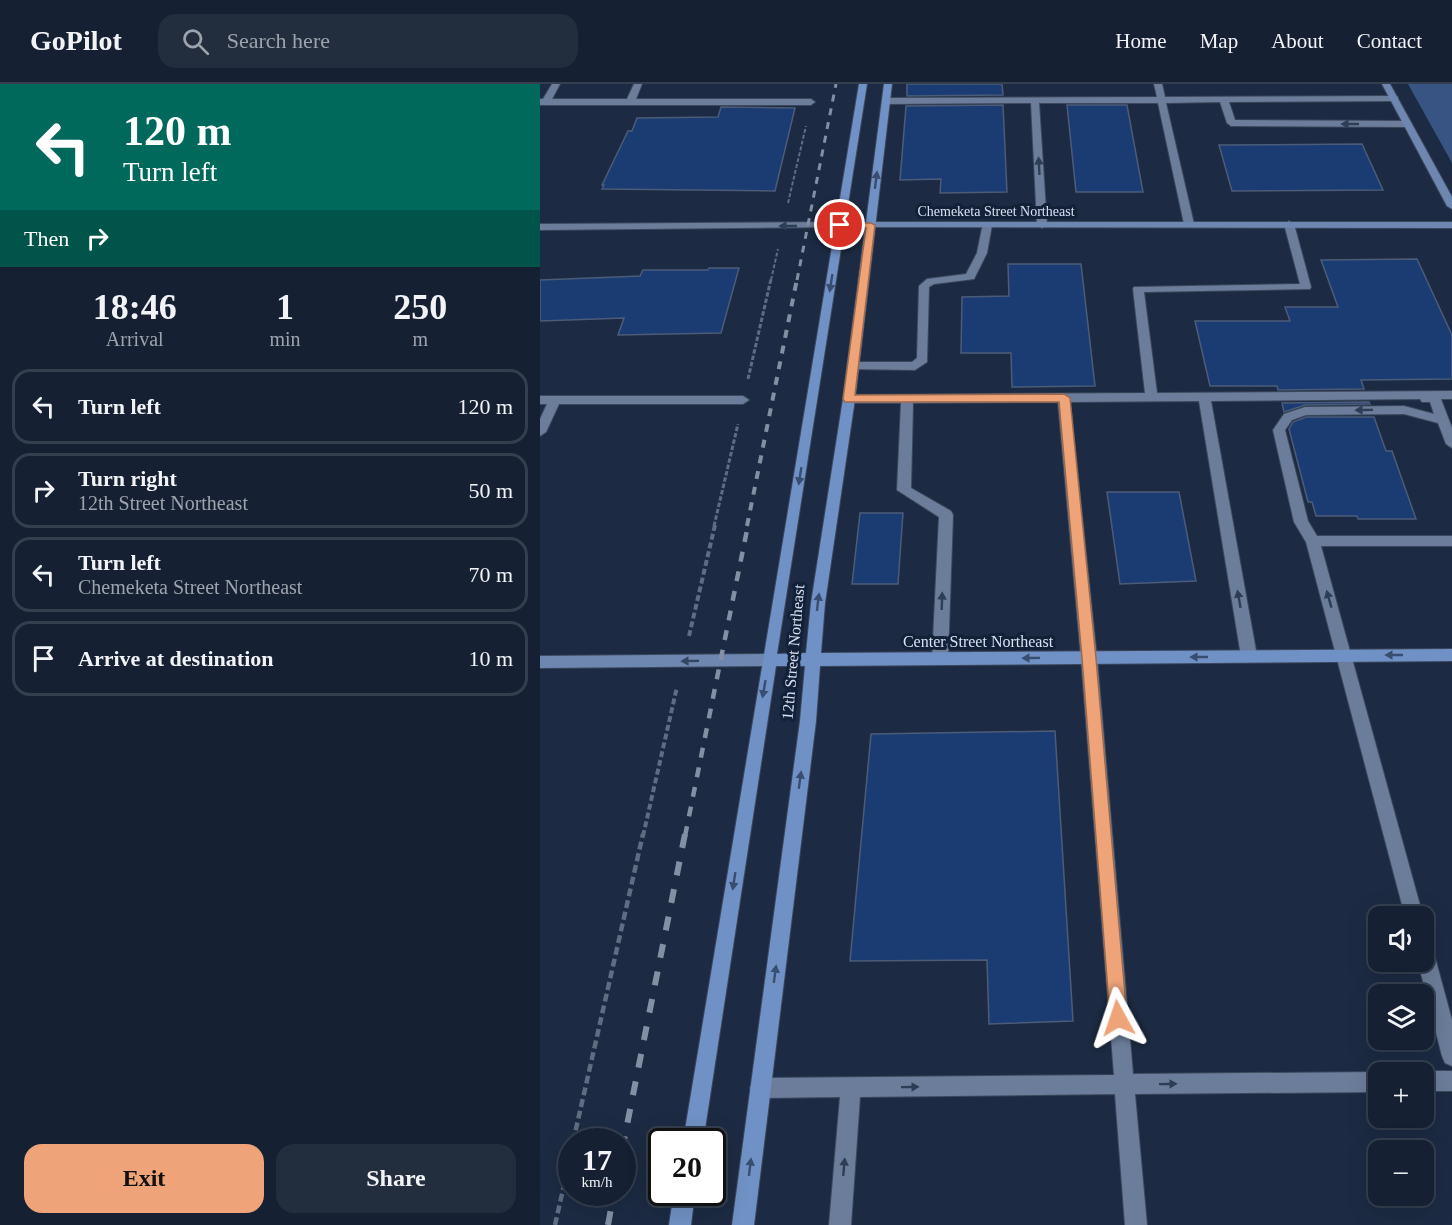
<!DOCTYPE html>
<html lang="en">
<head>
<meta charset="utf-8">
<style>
  body { margin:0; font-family:Georgia,serif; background:#222d3e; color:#f1f3f6; height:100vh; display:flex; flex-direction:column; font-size:22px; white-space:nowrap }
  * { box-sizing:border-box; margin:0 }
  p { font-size:20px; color:#9da3ac }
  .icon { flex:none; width:33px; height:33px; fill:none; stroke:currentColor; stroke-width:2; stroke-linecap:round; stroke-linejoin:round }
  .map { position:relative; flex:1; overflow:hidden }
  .drawer { display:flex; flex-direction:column; background:#152032; width:540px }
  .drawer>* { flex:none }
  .top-card { background:#00695c; color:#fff; overflow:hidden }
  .controls { position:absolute; left:828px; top:822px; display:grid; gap:12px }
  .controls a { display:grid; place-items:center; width:66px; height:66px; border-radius:12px; background:#152032; box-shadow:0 6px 24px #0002,0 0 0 2px #343e4d; font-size:30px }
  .speed { position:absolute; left:18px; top:1044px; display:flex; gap:12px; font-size:30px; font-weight:700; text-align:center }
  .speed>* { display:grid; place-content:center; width:78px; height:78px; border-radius:50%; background:#152032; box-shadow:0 6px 24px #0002,0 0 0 2px #343e4d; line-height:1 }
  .speed small { font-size:15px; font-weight:400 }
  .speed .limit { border:3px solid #111; border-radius:9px; background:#fff; color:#111 }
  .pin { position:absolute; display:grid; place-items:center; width:51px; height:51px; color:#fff; margin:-26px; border:3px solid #fff; border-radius:50%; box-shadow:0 2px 6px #0007 }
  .me { position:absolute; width:66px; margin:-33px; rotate:355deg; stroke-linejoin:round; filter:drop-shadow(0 0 4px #0008) }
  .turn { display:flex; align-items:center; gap:21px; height:126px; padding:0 24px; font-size:27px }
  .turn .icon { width:78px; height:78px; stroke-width:2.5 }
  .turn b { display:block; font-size:42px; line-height:51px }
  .then { display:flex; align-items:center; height:57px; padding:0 24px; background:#0003; gap:12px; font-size:22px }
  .eta { display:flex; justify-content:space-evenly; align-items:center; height:102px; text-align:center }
  .eta b { font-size:36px; font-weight:700; line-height:42px }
  .primary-button { display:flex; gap:12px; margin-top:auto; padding:12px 24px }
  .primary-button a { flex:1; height:69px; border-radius:18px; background:#efa378; color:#111; font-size:24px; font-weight:700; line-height:69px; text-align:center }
  .primary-button a+a { background:#222d3e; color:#f1f3f6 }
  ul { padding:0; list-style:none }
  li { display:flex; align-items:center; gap:18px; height:75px; margin:0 12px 9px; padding:0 12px; border:3px solid #343e4d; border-radius:18px }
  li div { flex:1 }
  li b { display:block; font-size:22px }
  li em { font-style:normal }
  header { display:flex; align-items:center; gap:36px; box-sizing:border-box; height:84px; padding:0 30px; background:#152032; border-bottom:2px solid #343e4d }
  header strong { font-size:28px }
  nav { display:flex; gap:33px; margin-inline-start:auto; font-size:21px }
  .search { width:420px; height:54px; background:#222d3e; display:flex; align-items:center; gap:15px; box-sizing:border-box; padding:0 21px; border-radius:18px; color:#9da3ac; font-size:22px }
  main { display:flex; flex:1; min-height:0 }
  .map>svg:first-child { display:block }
  .green { fill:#375483 }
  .building { fill:#1b3c73; stroke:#4c5c78; stroke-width:1.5 }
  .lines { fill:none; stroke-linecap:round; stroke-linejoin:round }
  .lane-casing { stroke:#3c485d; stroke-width:2 }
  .street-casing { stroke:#3c485d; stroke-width:2 }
  .secondary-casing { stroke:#3c485d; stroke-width:2 }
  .primary-casing { stroke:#3c485d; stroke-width:2 }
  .path-far3 { stroke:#5f6c81; stroke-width:2; stroke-dasharray:4 2; stroke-linecap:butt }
  .path-far2 { stroke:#5f6c81; stroke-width:3; stroke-dasharray:4.5 2; stroke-linecap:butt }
  .path-far1 { stroke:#5f6c81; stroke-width:4; stroke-dasharray:6 3; stroke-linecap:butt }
  .path { stroke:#5f6c81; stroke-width:4.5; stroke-dasharray:8 4; stroke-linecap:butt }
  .lane { fill:#6b7d9a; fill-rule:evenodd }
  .street { fill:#6b7d9a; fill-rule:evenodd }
  .secondary { fill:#6e87b0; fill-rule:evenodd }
  .primary { fill:#7091c5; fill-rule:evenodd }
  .rail-far3 { stroke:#8390a3; stroke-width:3; stroke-dasharray:7 7; stroke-linecap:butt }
  .rail-far2 { stroke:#8390a3; stroke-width:4; stroke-dasharray:8 8; stroke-linecap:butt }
  .rail-far1 { stroke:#8390a3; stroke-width:4.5; stroke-dasharray:10 10; stroke-linecap:butt }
  .rail { stroke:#8390a3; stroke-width:6; stroke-dasharray:14 14; stroke-linecap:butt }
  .oneway { fill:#2d3d55 }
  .oneway2 { fill:#384e70 }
  .oneway3 { fill:#324562 }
  .route { fill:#efa378; stroke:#9b6a4e; stroke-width:1.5 }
  .labels { text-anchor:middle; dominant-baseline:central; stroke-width:6; stroke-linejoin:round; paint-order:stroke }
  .far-street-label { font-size:14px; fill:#d7e1f1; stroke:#122138 }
  .street-label { font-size:16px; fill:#d7e1f1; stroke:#122138 }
</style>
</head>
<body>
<header>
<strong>GoPilot</strong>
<div class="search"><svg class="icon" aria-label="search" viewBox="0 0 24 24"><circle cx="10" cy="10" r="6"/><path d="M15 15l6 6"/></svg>Search here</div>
<nav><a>Home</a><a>Map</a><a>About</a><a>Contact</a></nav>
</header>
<main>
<section class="drawer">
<div class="top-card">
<div class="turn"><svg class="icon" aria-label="left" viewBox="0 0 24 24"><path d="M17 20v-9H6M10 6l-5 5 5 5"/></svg><div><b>120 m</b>Turn left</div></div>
<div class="then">Then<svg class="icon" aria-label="right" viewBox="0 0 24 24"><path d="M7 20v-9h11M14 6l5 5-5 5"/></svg></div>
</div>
<div class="eta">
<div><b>18:46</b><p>Arrival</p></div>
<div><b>1</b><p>min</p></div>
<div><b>250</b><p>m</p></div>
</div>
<ul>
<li><svg class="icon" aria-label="left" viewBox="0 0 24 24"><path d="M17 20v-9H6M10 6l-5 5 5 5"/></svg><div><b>Turn left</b></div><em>120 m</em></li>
<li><svg class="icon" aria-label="right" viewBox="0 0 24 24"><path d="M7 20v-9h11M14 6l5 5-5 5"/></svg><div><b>Turn right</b><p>12th Street Northeast</p></div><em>50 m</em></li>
<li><svg class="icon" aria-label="left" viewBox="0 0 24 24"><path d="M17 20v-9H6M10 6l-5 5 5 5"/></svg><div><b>Turn left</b><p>Chemeketa Street Northeast</p></div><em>70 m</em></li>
<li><svg class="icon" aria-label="arrive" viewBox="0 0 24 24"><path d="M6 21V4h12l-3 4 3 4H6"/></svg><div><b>Arrive at destination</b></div><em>10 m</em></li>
</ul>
<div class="primary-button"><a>Exit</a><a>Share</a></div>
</section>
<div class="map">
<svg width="912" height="1141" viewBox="0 0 912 1141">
  <rect width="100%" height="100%" fill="#1c2b43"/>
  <path class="green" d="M868 0H912V79Z"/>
  <path class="building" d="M367 0H462L463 11 367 12Z
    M463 21 467 108 400 109 401 95 360 96 366 22Z
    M527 21H587L603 108H536Z
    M181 23 255 24 235 107 62 105 64 101H62L88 47H92L97 34 178 33Z
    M822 60 843 106 692 107 679 61Z
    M877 175 912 251V295L821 296 824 305 738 306 737 302H670L655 237H750L745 223H798L781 176Z
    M468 180H541L555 302 472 303 471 269H421L422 213 469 212Z
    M169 184H199L181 249 78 251 84 234 0 237V196L100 192 103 186H168Z
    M829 318 830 320 765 321 744 328 742 319Z
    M766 333H834L846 367H852L876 435H818L817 432H776L772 418H768L749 345 753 338Z
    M567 408H639L656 497 580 500Z
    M320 429H363L358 500H312Z
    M515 647 533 937 449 940 447 876 310 877 331 650Z"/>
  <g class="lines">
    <defs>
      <path id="lane" d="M12 0H20L12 15H87L94 0H102L96 15H271L275 18 271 21H0V15H3Z
        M614 0H622L625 13 855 12 858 13V17L689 18 695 36 868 37 872 40 868 43 691 42 687 39 680 18 626 19 654 140 649 143 644 140 618 19H499L507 141 502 144 497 141 491 19 346 20 342 17 346 14 617 13Z
        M749 137 754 140 771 203 770 205 604 208 617 309 912 307V315H901L912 344V364L906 360 898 339 864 330 766 331 752 336 745 346 768 437 777 452H912V462H781L883 832H865L766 458 754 438 733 346 744 330 765 323 864 322 894 330 890 318H882L880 315 671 317 717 572 714 576 709 578 704 576 701 572 659 317 530 318 557 574 593 990 838 988V1008L595 1010 607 1141H585L575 1010 320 1013 311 1141H289L300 1013 220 1014 213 1011 210 1004 213 997 220 994 574 991 541 574 518 318 373 319 371 404 411 427 413 431 408 575 405 579 400 581 395 579 392 575 399 433 357 406 361 319H309L303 315 309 311 605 309 593 205 594 203 760 200 744 140Z
        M443 139 452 141 447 169 434 195 394 200 389 203 387 278 375 286 308 285V279L312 278H372L377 274 379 202 387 195 426 190 437 169Z
        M0 312H203L209 316 203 320H19L6 348 0 352V335L7 320H0Z
        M884 857 890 860 893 866 912 936V982L905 979 902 972 878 878H884Z
        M884 987H912V1007H884V988H881Z"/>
      <path id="street" d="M300 138 305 141 304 143 0 146V140Z"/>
      <path id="secondary" d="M842 0H850L912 113V125L907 122Z
        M300 138H912V144L296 143 295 141Z
        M229 570 234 572 237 576 234 580 229 582 0 584V572Z"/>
      <path id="primary" d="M319 0H327L237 570 266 569 271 519 303 315 344 0H352L315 315 285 519 281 569 912 565V577L280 582 276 637 214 1141H192L260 637 265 582H236L163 1058H143Z
        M134 1108H155L151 1141H129Z"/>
    </defs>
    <use href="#lane" class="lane-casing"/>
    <use href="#street" class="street-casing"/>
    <use href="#secondary" class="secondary-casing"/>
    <use href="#primary" class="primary-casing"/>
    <path class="path-far3" d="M248 119 266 42
      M231 196 238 165"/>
    <path class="path-far2" d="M208 295 231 195
      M174 442 198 340"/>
    <path class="path-far1" d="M149 552 175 441
      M103 752 137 603"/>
    <path class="path" d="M33 1058 103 750
      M15 1141 32 1066"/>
    <use href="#lane" class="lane"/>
    <use href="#street" class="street"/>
    <use href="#secondary" class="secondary"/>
    <use href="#primary" class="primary"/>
    <path class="rail-far3" d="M257 196 296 0"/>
    <path class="rail-far2" d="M207 442 257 195"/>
    <path class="rail-far1" d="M145 752 208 441"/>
    <path class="rail" d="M82 1066 145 750
      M68 1141 74 1108"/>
  </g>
  <defs><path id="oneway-solid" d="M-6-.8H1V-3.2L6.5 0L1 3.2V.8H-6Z" transform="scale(1.5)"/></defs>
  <g class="oneway">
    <use href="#oneway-solid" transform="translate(810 40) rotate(-180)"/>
    <use href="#oneway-solid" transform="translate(499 82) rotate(-93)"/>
    <use href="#oneway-solid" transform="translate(248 142) rotate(180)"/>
    <use href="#oneway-solid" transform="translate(824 326) rotate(179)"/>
    <use href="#oneway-solid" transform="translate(699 515) rotate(-100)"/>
    <use href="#oneway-solid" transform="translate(789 515) rotate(-106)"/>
    <use href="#oneway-solid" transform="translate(402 517) rotate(-88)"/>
    <use href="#oneway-solid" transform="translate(628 1000) rotate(-1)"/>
    <use href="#oneway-solid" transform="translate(370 1003) rotate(-1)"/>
    <use href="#oneway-solid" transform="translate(304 1083) rotate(-85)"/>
  </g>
  <g class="oneway2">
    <use href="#oneway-solid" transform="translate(336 96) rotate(-83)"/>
    <use href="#oneway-solid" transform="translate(291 199) rotate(99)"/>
    <use href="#oneway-solid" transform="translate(260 392) rotate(99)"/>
    <use href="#oneway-solid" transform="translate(278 518) rotate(-83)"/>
    <use href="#oneway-solid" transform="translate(854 571) rotate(180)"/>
    <use href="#oneway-solid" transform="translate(659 573) rotate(180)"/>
    <use href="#oneway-solid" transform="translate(491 574) rotate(179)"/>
    <use href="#oneway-solid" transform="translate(224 605) rotate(100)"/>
    <use href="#oneway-solid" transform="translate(260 696) rotate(-82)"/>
    <use href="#oneway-solid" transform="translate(194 797) rotate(99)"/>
    <use href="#oneway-solid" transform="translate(235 890) rotate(-82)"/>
    <use href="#oneway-solid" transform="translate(210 1083) rotate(-83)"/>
  </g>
  <use class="oneway3" href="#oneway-solid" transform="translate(150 577) rotate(179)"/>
  <path class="route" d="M297 139H331L335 141 315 311 524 310 530 314 556 574 587 934 585 940 578 943 572 940 570 934 542 574 519 318H305L303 315 326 144H300L297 143Z"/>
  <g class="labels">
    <g class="far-street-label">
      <text x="456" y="127">Chemeketa Street Northeast</text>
    </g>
    <g class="street-label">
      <text x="438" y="557">Center Street Northeast</text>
      <text transform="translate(253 568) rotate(-85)">12th Street Northeast</text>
    </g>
  </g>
</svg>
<div class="controls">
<a><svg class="icon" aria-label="sound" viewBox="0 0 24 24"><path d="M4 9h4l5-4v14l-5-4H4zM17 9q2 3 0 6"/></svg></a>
<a><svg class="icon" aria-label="layers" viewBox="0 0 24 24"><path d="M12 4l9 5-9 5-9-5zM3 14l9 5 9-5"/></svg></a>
<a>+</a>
<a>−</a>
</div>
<div class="speed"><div>17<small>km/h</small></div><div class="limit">20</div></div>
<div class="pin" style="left:300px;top:141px;background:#d93025"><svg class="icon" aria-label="arrive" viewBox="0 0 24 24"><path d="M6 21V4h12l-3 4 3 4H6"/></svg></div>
<svg class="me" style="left:578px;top:934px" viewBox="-20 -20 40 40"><path d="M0-17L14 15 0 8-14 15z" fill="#efa378" stroke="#fff" stroke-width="4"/></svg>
</div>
</main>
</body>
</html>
